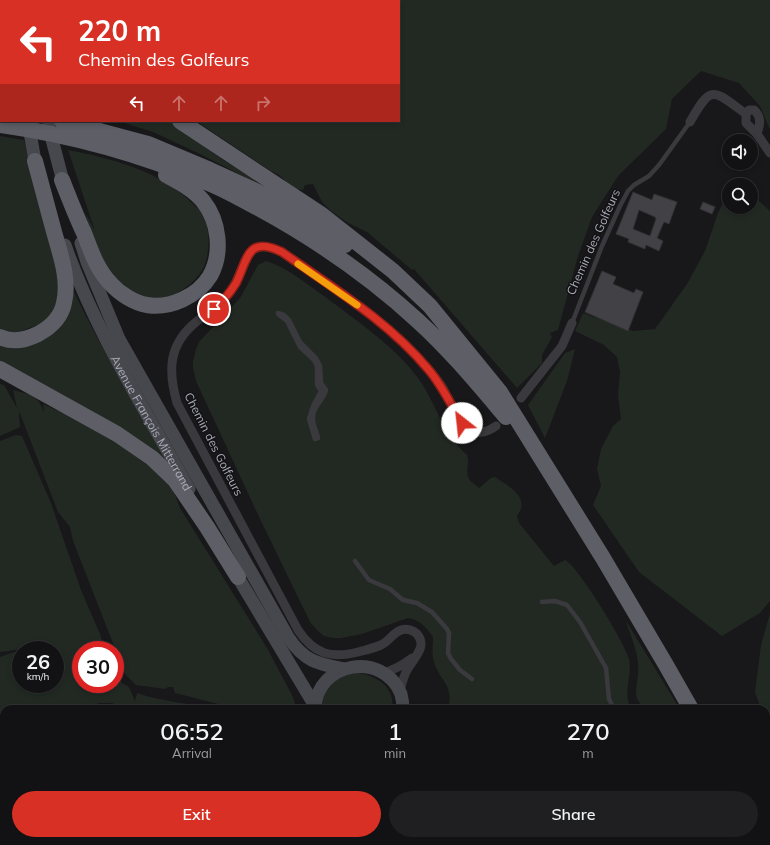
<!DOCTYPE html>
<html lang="en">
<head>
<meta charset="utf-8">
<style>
  body { margin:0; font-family:Mulish,sans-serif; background:#1f1f21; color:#f1f3f6; height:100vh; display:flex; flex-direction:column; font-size:15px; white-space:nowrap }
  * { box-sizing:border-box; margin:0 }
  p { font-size:13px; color:#9c9da0 }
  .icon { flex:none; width:22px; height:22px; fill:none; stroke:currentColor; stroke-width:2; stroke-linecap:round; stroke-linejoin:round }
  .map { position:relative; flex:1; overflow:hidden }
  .drawer { position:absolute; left:0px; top:705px; width:770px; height:140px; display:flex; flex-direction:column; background:#121113; border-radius:12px 12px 0 0; box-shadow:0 2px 6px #0003,0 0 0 1px #313133 }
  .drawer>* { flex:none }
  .banner { position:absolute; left:0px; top:0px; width:400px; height:122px; box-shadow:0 2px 6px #0003,0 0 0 1px #313133; background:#d93025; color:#fff; overflow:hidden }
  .tools { position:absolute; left:722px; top:134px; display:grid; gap:8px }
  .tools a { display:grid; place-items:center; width:36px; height:36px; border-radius:50%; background:#121113; box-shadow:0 2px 6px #0003,0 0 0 1px #313133; font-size:20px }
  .speed { position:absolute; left:12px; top:641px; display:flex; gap:8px; font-size:20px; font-weight:700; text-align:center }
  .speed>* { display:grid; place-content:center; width:52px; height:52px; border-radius:50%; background:#121113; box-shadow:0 2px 6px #0003,0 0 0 1px #313133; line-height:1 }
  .speed small { font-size:10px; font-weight:400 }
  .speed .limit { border:6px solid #d22; background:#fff; color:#111 }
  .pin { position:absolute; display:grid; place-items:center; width:34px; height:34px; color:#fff; margin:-17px; border:2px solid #fff; border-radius:50%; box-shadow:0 1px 4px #0007 }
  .me { position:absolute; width:44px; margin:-22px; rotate:331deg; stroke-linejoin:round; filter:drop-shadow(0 0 3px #0008) }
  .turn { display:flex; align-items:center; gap:14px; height:84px; padding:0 12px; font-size:18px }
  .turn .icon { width:52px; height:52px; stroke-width:2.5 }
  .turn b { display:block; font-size:28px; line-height:34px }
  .lanes { display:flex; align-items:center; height:38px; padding:0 12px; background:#0003; justify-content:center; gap:20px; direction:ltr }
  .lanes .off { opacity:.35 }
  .eta { display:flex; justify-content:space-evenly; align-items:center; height:68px; text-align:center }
  .eta b { font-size:24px; font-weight:600; line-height:28px }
  .primary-button { display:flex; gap:8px; margin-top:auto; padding:8px 12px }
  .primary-button a { flex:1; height:46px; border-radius:24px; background:#d93025; color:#fff; font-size:16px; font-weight:600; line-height:46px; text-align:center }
  .primary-button a+a { background:#1f1f21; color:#f1f3f6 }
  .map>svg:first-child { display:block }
  .green { fill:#222923; fill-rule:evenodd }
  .building { fill:#424246; stroke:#323135; fill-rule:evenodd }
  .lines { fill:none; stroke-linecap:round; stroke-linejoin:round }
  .service { stroke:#39393e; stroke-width:4.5 }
  .minor { stroke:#39393e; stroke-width:9 }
  .secondary { stroke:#47474e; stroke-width:13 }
  .trunk { stroke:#5d5e66; stroke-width:16 }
  .route-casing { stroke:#8d1f18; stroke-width:10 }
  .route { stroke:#d93025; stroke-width:7 }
  .slow { stroke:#f59e0b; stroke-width:7 }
  .labels { text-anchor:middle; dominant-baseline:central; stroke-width:3; stroke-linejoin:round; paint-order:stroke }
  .street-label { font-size:12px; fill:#aaadb8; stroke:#131214 }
</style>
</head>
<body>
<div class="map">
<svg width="770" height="845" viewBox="0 0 770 845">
  <rect width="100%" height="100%" fill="#181719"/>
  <path class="green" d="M90 0H770V130L760 106 739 83 701 71 672 99 666 129 618 176 592 217 578 256 558 330 550 333 552 337 542 355V363L517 388 414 269 412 270 367 232 348 223 331 211 322 202 313 184 305 185 303 190 294 189 279 175 271 171 196 121H399V1Z
    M118 121H170L223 160 280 195 198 153 153 132Z
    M0 136 24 140 37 195 59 276 58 298 52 314 40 324 17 333 0 329Z
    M68 150C110 158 161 171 192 203 195 206 201 210 203 214 210 227 210 250 205 264 199 283 167 304 147 300 132 297 114 278 105 266 95 254 90 227 85 212L95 231Z
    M729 189V207H751V191L759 201 770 211V601L760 613 722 636 639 572 593 505 601 486 597 469 601 449 613 426 621 419 618 396 620 372 617 357 604 345 575 331 583 313 633 331 655 329 687 284 705 251 718 213Z
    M266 261C287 267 306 284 324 296 353 318 397 348 418 378 437 405 441 431 467 455 470 463 465 472 469 479 471 482 476 485 479 488L491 478 495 477C509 487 531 497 517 516L519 523 554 566 565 560C578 566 625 643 629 659 633 675 621 695 632 709H448C454 686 442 683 435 665 431 655 433 647 433 637 427 628 420 620 408 618L362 634 341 638H333L324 636 317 630 310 622 260 519 196 381 193 368V361L196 349 199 342 240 298 258 265Z
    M73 290C103 353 140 413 176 473L0 361V345L39 341Z
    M575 349 567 381 545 438 528 405 565 353Z
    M0 384 4 385 17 408 13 390C30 395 38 394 44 413L43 404 99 429 155 469 172 487 180 508 267 648 292 695 297 709H229L222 705 175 693 173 687H168L165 689 136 685 125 674 73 541 70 527 58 512 19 411 20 427 0 436Z
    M16 435 22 436 51 503 81 590 100 634 105 650H81V684H115V668L122 683 129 687 135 701 137 693C160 701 185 702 209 709H115L113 703H98L96 707H103L107 709H4V801H0V657L23 649 0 652V441ZM21 650H55V684H21Z
    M770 613V722L766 717V709H761L755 692 761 645Z
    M626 621 678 706 679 709C663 709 635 715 636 690 637 681 639 672 638 663 637 649 630 635 626 621Z
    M358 673C373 675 389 683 392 699 392 703 393 705 392 709H322C322 686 336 675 358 673Z
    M0 809H4V841H111L110 842 111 845H0Z
    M152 841H252L256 845H152Z
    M403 841H640L641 845H401Z
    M647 841H749L751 845H649Z"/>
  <path class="building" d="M633 192 652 200 654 194 677 202 669 224 664 222 657 238 663 241 659 251 646 245 645 249 628 242 629 239 616 234ZM639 210 655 217 656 219 650 236 633 229Z
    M703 202 715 207 712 214 700 209Z
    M602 271 616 277 613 284 634 293 636 289 643 292 628 331 585 312Z"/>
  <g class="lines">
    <path class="service" d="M278 313 284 315 289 320 300 342 316 358 320 366 321 383 326 390C324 400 312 407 313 419 313 426 317 432 318 438L315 439 309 419 313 406 321 391 317 385V366L314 360 300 347 287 321 279 315Z
      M572 323 602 246 620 206 628 191 634 185 649 176 659 165 690 122
      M355 561 369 580 390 589 403 600 417 603 432 612 447 629 449 633 448 653 451 659 460 670 472 679
      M542 602 555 601 567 605 580 622 606 668 609 699 614 709
      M766 808 770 812
      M618 841 619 845"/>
    <path class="minor" d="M690 122C712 83 713 90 746 114
      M757 134C760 125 762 117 754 110H749L746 114V123L757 134 770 153
      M521 398 562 346 572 323
      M383 673C394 670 403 665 412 658
      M400 693C401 685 403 679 406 672 410 664 422 651 421 643 420 633 410 627 401 630 393 633 389 641 381 645 374 648 366 650 358 652 331 659 314 654 298 630L177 403C168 371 168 345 196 322 207 313 219 306 228 295 247 273 241 232 282 252 327 284 377 314 415 354 424 364 433 374 441 385 449 397 456 421 468 429 477 435 488 432 496 426"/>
    <g class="secondary">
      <path d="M21 1V0"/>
      <path d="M46 1V0"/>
      <path d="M28 121 35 161 38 170"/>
      <path d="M49 121V128L65 189"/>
      <path d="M81 243 87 262 119 339 288 637C304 661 317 664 344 669"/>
      <path id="s1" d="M65 245C95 331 145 409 189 489"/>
      <path d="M233 569 315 706"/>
      <path d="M315 709C316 662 383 650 401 694 402 698 403 704 403 709"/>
      <path d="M346 845V841"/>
      <path d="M356 845V841"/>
    </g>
    <path class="trunk" d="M6 0V1
      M78 0V1
      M0 101 1 102
      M62 121 148 144 210 170 256 191 301 217 345 245
      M180 121 322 215 393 271 430 306 500 392 603 558 666 665 691 709
      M0 125C71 135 140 154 206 182 224 189 241 199 258 208 317 240 368 275 418 321 450 350 478 384 506 417
      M62 180C69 198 76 216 84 233 91 251 97 270 111 284 119 293 134 303 147 305 170 309 198 296 210 276 223 253 219 221 203 201 193 189 179 182 166 175
      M0 337C13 343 26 340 38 334 51 327 61 318 64 303 70 278 59 251 53 228 47 206 41 183 35 161
      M0 369 117 434 152 458 175 480 207 527 238 577
      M758 841 760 845"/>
  </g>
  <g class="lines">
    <defs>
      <path id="route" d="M214 309C223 301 230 293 236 283 248 259 247 235 282 252 333 288 388 321 428 369 442 385 451 405 462 423"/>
    </defs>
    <use href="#route" class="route-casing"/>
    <use href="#route" class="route"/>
    <path class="slow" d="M298 264 357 305"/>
  </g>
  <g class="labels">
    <g class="street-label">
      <text transform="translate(593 242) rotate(-66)">Chemin des Golfeurs</text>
      <text stroke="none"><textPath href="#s1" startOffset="198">Avenue François Mitterrand</textPath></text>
      <text transform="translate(214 444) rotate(63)">Chemin des Golfeurs</text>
    </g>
  </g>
</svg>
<div class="tools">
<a><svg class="icon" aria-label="sound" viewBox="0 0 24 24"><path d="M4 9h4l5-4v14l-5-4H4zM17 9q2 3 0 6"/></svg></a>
<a><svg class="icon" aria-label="search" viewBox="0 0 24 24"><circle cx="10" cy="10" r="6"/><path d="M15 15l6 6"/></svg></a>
</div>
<div class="speed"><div>26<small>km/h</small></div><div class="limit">30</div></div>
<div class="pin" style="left:214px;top:309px;background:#d93025"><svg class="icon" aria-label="arrive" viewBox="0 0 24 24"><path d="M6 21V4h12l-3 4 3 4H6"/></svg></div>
<svg class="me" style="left:462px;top:423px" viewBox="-20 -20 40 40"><circle r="19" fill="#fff"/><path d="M0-13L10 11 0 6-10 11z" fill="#d93025"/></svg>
<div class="banner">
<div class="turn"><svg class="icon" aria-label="left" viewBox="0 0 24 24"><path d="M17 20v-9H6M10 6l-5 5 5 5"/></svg><div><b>220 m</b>Chemin des Golfeurs</div></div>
<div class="lanes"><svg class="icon" aria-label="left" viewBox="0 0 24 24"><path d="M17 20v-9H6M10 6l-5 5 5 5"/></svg><svg class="icon off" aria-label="ahead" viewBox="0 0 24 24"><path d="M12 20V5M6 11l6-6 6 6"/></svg><svg class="icon off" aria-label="ahead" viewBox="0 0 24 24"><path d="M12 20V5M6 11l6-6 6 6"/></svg><svg class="icon off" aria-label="right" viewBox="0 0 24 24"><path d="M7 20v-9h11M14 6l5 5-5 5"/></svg></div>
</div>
<section class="drawer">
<div class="eta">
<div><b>06:52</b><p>Arrival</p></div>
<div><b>1</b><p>min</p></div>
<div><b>270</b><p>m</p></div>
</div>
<div class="primary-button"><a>Exit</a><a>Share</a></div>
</section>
</div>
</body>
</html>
